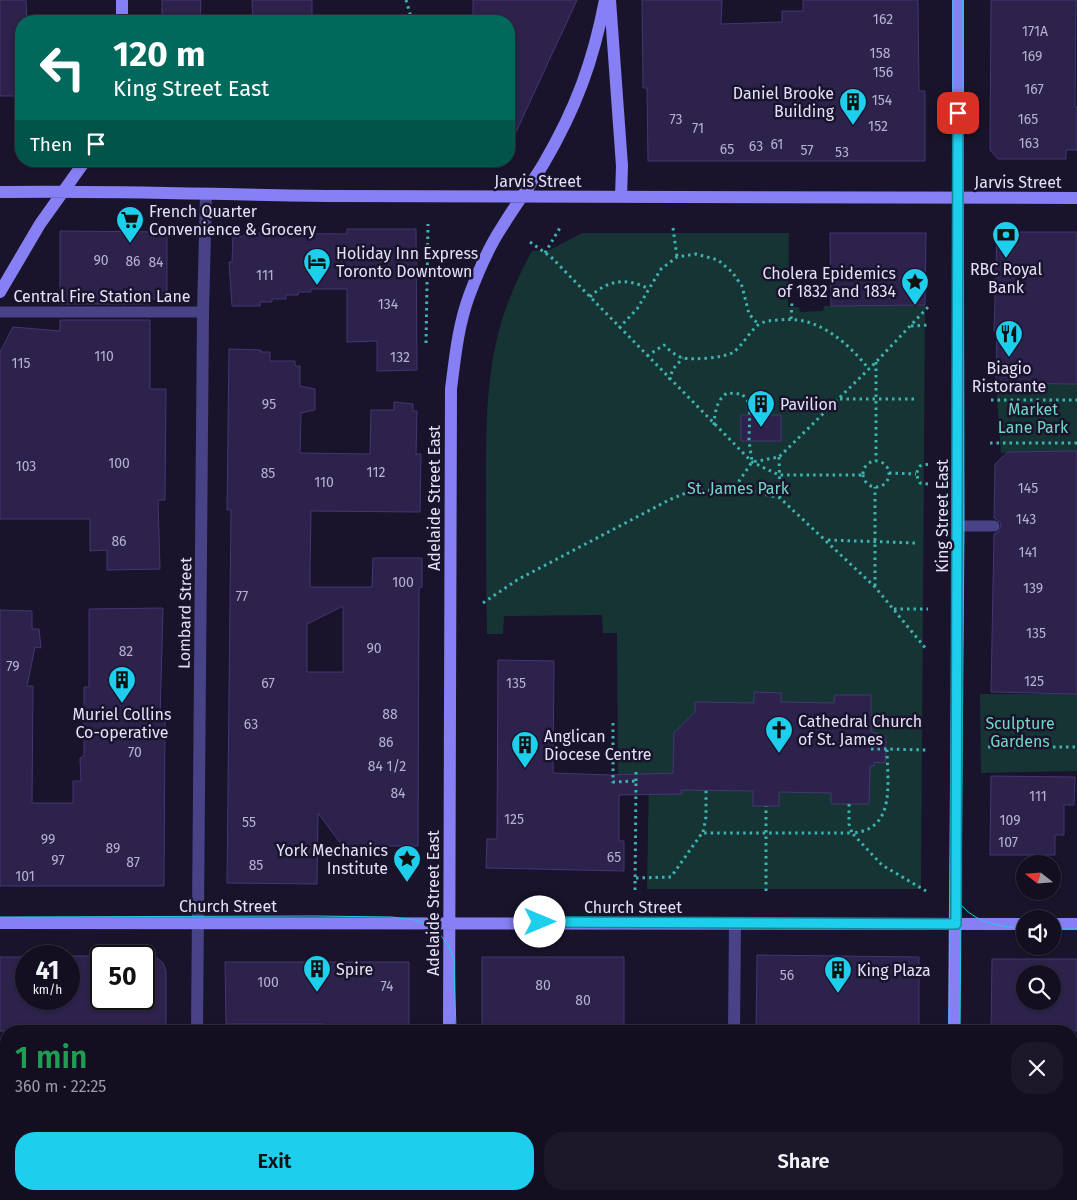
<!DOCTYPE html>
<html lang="en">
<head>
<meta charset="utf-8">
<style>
  body { margin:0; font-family:"Fira Sans",sans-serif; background:#1c1829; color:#f1f3f6; height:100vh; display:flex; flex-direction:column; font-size:19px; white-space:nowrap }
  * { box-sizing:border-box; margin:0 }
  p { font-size:16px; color:#9d9ca5 }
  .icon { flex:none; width:28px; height:28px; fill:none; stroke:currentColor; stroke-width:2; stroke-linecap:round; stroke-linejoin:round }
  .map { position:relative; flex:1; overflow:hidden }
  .sheet { position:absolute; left:0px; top:1025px; width:1078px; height:175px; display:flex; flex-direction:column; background:#130f20; border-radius:20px 20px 0 0; box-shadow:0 1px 4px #0004,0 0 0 1px #322f3e }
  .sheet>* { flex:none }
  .guide { position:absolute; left:15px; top:15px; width:500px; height:152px; border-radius:20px; box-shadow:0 1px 4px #0004,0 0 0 1px #322f3e; background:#00695c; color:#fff; overflow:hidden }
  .needle { width:32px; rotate:287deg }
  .tools { position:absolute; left:1016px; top:855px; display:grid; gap:10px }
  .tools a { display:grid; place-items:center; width:45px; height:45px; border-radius:50%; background:#130f20; box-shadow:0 1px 4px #0004,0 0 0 1px #322f3e; font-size:25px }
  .speed { position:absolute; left:15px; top:945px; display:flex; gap:10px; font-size:25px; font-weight:700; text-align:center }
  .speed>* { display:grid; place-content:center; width:65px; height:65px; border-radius:50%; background:#130f20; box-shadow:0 1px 4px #0004,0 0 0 1px #322f3e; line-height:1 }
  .speed small { font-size:12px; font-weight:400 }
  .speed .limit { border:2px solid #111; border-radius:8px; background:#fff; color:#111 }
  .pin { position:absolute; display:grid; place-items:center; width:42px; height:42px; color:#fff; margin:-21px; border-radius:10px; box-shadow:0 2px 8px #0006 }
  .me { position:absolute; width:55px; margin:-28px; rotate:90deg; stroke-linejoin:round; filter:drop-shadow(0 0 4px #0008) }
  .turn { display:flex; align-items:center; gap:18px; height:105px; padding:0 15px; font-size:22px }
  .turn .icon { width:65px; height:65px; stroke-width:2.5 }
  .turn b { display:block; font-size:35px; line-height:42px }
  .then { display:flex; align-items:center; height:48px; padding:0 15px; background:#0003; gap:10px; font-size:19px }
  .round { display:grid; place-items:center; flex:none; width:52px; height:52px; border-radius:20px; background:#1c1829 }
  .overview { display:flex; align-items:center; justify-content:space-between; height:85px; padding:0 15px }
  h1 { font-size:30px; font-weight:600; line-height:38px; color:#1e9e55 }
  .cta { display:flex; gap:10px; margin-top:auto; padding:10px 15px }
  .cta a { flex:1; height:58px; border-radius:20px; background:#1dcfec; color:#111; font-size:20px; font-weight:600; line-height:58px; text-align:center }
  .cta a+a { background:#1c1829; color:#f1f3f6 }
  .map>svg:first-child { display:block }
  .green { fill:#173435 }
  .building { fill:#2c224b; stroke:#453674; fill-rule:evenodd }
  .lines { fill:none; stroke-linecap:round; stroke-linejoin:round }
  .path { stroke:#3cb5b2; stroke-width:3; stroke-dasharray:2.5 4; stroke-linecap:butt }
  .lane { stroke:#484386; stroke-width:11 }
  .street { stroke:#484386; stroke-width:12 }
  .secondary { stroke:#8780f4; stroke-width:12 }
  .tram { stroke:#1dcfec; stroke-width:1 }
  .route-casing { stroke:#138799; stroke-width:12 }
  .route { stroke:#1dcfec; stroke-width:9 }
  .labels { text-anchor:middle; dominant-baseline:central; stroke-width:5; stroke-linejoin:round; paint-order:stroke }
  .number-label { font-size:14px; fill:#b7b1d0 }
  .poi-label { font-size:16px; fill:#e5e1fc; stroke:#19142b; text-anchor:start }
  .street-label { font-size:16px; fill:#e5e1fc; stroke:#19142b }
  .park-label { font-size:16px; fill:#71d8c3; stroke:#19142b }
</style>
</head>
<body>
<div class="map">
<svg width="1077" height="1200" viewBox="0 0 1077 1200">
  <rect width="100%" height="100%" fill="#19142b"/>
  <path class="green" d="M582 233H789L788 307H799L800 312 823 311 824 306 925 305 921 889H647L649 774 618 775 617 633H603L602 615 504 616 503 634H487C486 587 486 540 486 493 486 400 485 335 532 251L550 250Z
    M996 383 1077 384V451L1001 453Z
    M980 694H1077V771L981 773Z
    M230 1194H287V1199L229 1198Z
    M619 1194H712V1197H704V1200H620Z"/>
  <path class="building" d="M0 0H26L27 21H21V96H0Z
    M162 0H201L200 21H162Z
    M252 0H312V21H253Z
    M473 0H577L509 147V21H473Z
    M642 0H722L721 24 782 22V11H803V0H918L919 91H925V161H648L647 88H643Z
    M991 0H1076L1075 107H1077V150H1066V159H998L990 150Z
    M347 229H416L417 370 377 371V341L347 342V289H311V292H299L298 295H286V299H272V302H260V306H232L229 262H232L233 237 245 236V233L347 234Z
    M60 231 167 232V299H150V304H60Z
    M997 232H1077V384L996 383 997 331H994Z
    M830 233H926L925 305 831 306Z
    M60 320H150V389H166L165 500H158L160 569 107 570V550L90 551V519H0V352L13 327 60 331Z
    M229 349 261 350V352H270V361H295V366H300V386L315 389V410L301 413 300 453 370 454 371 410H394V402L413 404V411H417L416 454H421L420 512 311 511 310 569V587H372L373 558H422V587L419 588 418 846H369L359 853 347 852 318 813 317 884 227 883 231 510H227ZM343 606V672H307V624Z
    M741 415H781V441H741Z
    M1077 451V694L991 692 994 534 998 532 1001 526 1000 522 994 518 995 464 1008 452Z
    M163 608 160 720 165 721 164 886H0V610L32 611V629H39L41 648 35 647 27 686H33L32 803H73V781H81L80 758 84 756V687H89V609Z
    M498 660 554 661 553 773 610 775 673 773 674 733 695 712V702L754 703V692L781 693V702L834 703 835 695H871V732L886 736 885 763 874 762V766H870L869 804H831V793L779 792V806H753V791L681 790 682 794 619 795V841H624V871L486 868 487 839H497Z
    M991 776 1075 777 1074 805H1064V835H1055V855H990Z
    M757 955 919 957V1031H756Z
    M69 956H101V999H144V957L157 958 163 963 166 971V1031H0V957H26V999H69Z
    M482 957H624V1031H482Z
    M992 959H1077V1031H991ZM1025 974H1052V1001H1025Z
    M225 962H409V1031H324V1024H226Z"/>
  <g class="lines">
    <path class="path" d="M406 0 412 21
      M446 161 448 167
      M673 228 677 257
      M530 242 551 257 752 462 779 475H863
      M545 253 561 226
      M590 297C607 280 627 277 649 289
      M791 319 792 302
      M911 326 929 325
      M619 328 637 309 661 269 677 257 696 254 718 260 732 272 742 286 749 314 758 324
      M426 343 428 224
      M647 356 664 345C669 350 676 356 683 358 693 360 722 358 732 353 742 347 748 333 758 325 764 321 772 320 780 320 817 315 847 342 869 369
      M876 362V461
      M669 380 673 369 683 358
      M840 399H915
      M991 400H1077
      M714 425C715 412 716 401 727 393L742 394 750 404 749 441 752 461
      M990 443H1077
      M779 457 780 498
      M863 474a13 13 0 1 1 26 0a13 13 0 1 1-26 0Z
      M889 473 916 474
      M928 484 920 483 916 474 920 466 929 464
      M735 487 752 462 779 457 876 362 929 306
      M828 540 916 543
      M875 586V487
      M483 603 517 580 671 499 686 493 735 487 780 498 875 587 927 650
      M894 609H928
      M613 723V782L636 781 635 892
      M988 747H1077
      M871 749H887
      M636 772V781
      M849 804V824L852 833C897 830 887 781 887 749L926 750
      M703 832 706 817V790
      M636 878 671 877 702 833H852L882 865 926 891
      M766 891V806
      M700 1194H713"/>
    <path class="lane" d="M0 312H203
      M958 526H994
      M71 1200V1194"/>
    <path class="street" d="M197 1031 203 312 206 195
      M734 1031 735 923
      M196 1194V1200
      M607 1200V1194
      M732 1200V1194"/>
    <path class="secondary" d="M610 0 622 166 621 197
      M122 21V0
      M0 192C112 190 224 195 335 196 583 198 830 198 1077 198
      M0 292 40 224 85 161
      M0 923 1025 924
      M1052 924H1077
      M449 1031 451 389C455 358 458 326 469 296 478 272 488 248 502 227 515 205 531 185 544 163 576 108 593 62 605 0
      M954 1031 958 526V0
      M447 1200V1194
      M952 1200V1194"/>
    <path class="tram" d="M959 902C975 924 1000 926 1025 929
      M0 917 314 916 392 917 415 920 427 925 439 933 448 945 454 959 456 1031
      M1052 929H1077
      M949 1031 953 526V0
      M960 1031 964 526 963 0
      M454 1200V1194
      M947 1200V1194
      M957 1200V1194"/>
  </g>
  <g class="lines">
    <defs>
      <path id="route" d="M540 922 956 924 958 113"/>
    </defs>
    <use href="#route" class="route-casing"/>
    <use href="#route" class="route"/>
  </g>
  <defs>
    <symbol id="building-pin" viewBox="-11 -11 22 30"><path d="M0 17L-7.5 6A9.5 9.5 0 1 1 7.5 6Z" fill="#1dcfec" stroke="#19142b"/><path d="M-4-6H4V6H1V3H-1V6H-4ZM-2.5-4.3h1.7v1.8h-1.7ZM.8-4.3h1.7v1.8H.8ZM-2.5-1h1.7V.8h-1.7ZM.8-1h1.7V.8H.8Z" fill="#111"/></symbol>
    <symbol id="supermarket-pin" viewBox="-11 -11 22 30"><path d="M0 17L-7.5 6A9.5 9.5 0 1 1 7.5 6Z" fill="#1dcfec" stroke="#19142b"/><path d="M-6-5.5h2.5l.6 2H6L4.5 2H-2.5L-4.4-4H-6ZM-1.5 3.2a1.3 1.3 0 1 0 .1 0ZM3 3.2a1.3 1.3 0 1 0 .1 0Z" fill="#111"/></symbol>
    <symbol id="bank-pin" viewBox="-11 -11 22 30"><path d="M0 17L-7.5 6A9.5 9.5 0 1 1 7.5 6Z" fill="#1dcfec" stroke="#19142b"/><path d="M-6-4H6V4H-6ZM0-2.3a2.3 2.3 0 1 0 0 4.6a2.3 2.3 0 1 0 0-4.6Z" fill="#111"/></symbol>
    <symbol id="hotel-pin" viewBox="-11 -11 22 30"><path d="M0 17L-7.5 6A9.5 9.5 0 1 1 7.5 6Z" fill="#1dcfec" stroke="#19142b"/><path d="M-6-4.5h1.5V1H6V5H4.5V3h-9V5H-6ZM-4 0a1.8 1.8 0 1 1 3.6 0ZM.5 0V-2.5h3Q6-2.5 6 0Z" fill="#111"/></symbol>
    <symbol id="sight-pin" viewBox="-11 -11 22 30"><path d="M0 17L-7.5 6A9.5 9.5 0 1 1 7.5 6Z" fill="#1dcfec" stroke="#19142b"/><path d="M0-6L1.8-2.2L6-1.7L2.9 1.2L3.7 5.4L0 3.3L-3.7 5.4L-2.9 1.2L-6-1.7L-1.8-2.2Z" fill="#111"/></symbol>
    <symbol id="restaurant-pin" viewBox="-11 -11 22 30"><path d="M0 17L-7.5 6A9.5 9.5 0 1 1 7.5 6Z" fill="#1dcfec" stroke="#19142b"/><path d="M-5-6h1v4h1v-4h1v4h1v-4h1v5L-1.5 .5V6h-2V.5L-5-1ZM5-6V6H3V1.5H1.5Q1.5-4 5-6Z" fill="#111"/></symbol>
    <symbol id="church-pin" viewBox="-11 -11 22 30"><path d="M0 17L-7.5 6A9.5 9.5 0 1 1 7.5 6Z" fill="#1dcfec" stroke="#19142b"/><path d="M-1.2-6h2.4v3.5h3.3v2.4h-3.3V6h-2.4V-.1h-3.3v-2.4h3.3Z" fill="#111"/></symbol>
  </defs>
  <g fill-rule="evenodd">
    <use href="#building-pin" x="837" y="86" width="32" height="43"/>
    <use href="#supermarket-pin" x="114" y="204" width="32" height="43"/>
    <use href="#bank-pin" x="990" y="219" width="32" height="43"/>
    <use href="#hotel-pin" x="301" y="246" width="32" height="43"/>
    <use href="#sight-pin" x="899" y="266" width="32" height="43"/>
    <use href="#restaurant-pin" x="993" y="318" width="32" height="43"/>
    <use href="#building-pin" x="745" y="388" width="32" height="43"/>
    <use href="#building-pin" x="106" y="664" width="32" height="43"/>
    <use href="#church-pin" x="763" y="714" width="32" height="43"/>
    <use href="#building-pin" x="509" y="729" width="32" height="43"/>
    <use href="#sight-pin" x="391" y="843" width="32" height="43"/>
    <use href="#building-pin" x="301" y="953" width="32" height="43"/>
    <use href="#building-pin" x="822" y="954" width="32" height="43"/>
  </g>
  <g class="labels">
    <g class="number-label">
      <text x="883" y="19">162</text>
      <text x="1035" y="31">171A</text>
      <text x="880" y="53">158</text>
      <text x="1032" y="56">169</text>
      <text x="883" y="72">156</text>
      <text x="1034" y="89">167</text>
      <text x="882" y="100">154</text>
      <text x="676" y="119">73</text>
      <text x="1028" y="119">165</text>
      <text x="878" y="126">152</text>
      <text x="698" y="128">71</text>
      <text x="1029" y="143">163</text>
      <text x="777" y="144">61</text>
      <text x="756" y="146">63</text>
      <text x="727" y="149">65</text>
      <text x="807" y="150">57</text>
      <text x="842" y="152">53</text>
      <text x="101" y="260">90</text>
      <text x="133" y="261">86</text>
      <text x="156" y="262">84</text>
      <text x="265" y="275">111</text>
      <text x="388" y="304">134</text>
      <text x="104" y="356">110</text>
      <text x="400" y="357">132</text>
      <text x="21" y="363">115</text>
      <text x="269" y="404">95</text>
      <text x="119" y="463">100</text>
      <text x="26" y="466">103</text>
      <text x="376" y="472">112</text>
      <text x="268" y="473">85</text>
      <text x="324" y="482">110</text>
      <text x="1028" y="488">145</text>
      <text x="1026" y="519">143</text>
      <text x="119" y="541">86</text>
      <text x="1028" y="552">141</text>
      <text x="403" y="582">100</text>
      <text x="1033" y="588">139</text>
      <text x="242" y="596">77</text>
      <text x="1036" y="633">135</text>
      <text x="374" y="648">90</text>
      <text x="126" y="651">82</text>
      <text x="13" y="666">79</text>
      <text x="1034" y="681">125</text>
      <text x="268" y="683">67</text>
      <text x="516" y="683">135</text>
      <text x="390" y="714">88</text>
      <text x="251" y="724">63</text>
      <text x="386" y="742">86</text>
      <text x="135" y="752">70</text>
      <text x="387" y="766">84 1/2</text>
      <text x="398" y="793">84</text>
      <text x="1038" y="796">111</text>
      <text x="514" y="819">125</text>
      <text x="1010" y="820">109</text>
      <text x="249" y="822">55</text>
      <text x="48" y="839">99</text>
      <text x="1008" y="842">107</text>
      <text x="113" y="848">89</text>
      <text x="614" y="857">65</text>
      <text x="58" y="860">97</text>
      <text x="133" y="862">87</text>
      <text x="256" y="865">85</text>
      <text x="25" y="876">101</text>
      <text x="787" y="975">56</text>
      <text x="268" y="982">100</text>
      <text x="543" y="985">80</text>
      <text x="387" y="986">74</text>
      <text x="583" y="1000">80</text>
    </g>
    <g class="poi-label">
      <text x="834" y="93" text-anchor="end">Daniel Brooke<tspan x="834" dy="18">Building</tspan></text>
      <text x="149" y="211">French Quarter<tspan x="149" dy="18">Convenience &amp; Grocery</tspan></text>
      <text x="336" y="253">Holiday Inn Express<tspan x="336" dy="18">Toronto Downtown</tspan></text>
      <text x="1006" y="269" text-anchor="middle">RBC Royal<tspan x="1006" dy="18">Bank</tspan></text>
      <text x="896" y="273" text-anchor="end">Cholera Epidemics<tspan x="896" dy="18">of 1832 and 1834</tspan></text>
      <text x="1009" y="368" text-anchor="middle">Biagio<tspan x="1009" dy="18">Ristorante</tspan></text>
      <text x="780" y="404">Pavilion</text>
      <text x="122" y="714" text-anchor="middle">Muriel Collins<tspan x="122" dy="18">Co-operative</tspan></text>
      <text x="798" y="721">Cathedral Church<tspan x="798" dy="18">of St. James</tspan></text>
      <text x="544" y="736">Anglican<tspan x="544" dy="18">Diocese Centre</tspan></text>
      <text x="388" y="850" text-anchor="end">York Mechanics<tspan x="388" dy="18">Institute</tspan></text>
      <text x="336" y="969">Spire</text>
      <text x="857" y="970">King Plaza</text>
    </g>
    <g class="street-label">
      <text x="538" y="181">Jarvis Street</text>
      <text x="1018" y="182">Jarvis Street</text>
      <text x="102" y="296">Central Fire Station Lane</text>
      <text transform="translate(434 498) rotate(-90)">Adelaide Street East</text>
      <text transform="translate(942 516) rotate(-90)">King Street East</text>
      <text transform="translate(185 613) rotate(-89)">Lombard Street</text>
      <text transform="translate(433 903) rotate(-90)">Adelaide Street East</text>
      <text x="228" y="906">Church Street</text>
      <text x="633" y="907">Church Street</text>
    </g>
    <g class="park-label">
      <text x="1033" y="409">Market<tspan x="1033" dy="18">Lane Park</tspan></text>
      <text x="738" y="488">St. James Park</text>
      <text x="1020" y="723">Sculpture<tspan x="1020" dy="18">Gardens</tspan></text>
    </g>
  </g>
</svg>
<div class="tools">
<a><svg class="needle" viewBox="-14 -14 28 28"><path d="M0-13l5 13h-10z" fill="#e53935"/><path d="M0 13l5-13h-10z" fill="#9d9ca5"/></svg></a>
<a><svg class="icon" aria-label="sound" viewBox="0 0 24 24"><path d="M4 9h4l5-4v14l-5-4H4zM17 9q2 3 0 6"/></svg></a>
<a><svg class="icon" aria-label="search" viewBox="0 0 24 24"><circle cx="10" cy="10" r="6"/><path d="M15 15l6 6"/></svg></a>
</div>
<div class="speed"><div>41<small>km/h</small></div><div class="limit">50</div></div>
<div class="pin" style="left:958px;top:113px;background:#d93025"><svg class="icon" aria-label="arrive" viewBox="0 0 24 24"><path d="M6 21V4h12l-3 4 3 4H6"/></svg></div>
<svg class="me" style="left:540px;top:922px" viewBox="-20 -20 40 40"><circle r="19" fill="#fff"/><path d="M0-13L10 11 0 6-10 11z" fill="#1dcfec"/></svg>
<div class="guide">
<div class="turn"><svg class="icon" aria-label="left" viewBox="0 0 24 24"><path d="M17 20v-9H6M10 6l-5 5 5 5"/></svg><div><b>120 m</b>King Street East</div></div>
<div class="then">Then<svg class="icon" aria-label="arrive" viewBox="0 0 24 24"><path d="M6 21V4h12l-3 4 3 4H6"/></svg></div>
</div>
<section class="sheet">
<div class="overview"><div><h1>1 min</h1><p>360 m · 22:25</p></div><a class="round"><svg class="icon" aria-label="close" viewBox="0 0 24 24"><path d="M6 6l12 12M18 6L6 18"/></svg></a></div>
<div class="cta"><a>Exit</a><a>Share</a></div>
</section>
</div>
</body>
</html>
